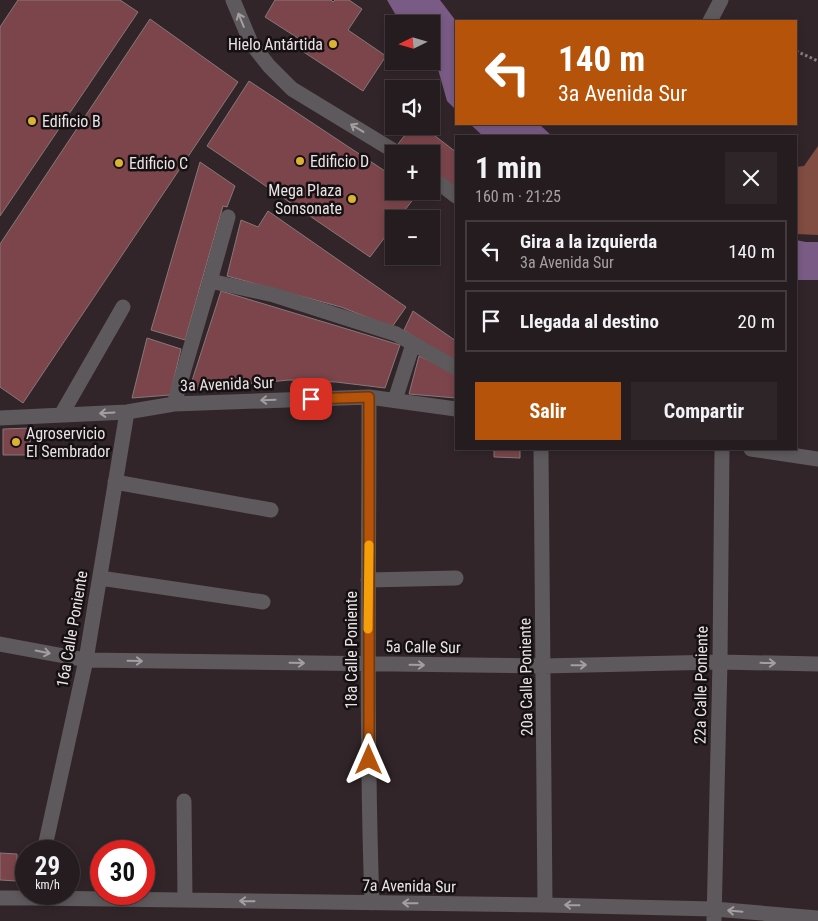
<!DOCTYPE html>
<html lang="es">
<head>
<meta charset="utf-8">
<style>
  body { margin:0; font-family:"Roboto Condensed",sans-serif; background:#2d2528; color:#f1f3f6; height:100vh; display:flex; flex-direction:column; font-size:19px; white-space:nowrap }
  * { box-sizing:border-box; margin:0 }
  p { font-size:16px; color:#a3a1a4 }
  .icon { flex:none; width:28px; height:28px; fill:none; stroke:currentColor; stroke-width:2; stroke-linecap:round; stroke-linejoin:round }
  .map { position:relative; flex:1; overflow:hidden }
  .panel { position:absolute; left:455px; top:135px; width:342px; height:315px; display:flex; flex-direction:column; background:#251c1f; border-radius:0px; box-shadow:0 2px 8px #0003,0 0 0 1px #423a3d }
  .panel>* { flex:none }
  .top-card { position:absolute; left:455px; top:20px; width:342px; height:105px; border-radius:0px; box-shadow:0 2px 8px #0003,0 0 0 1px #423a3d; background:#b45309; color:#fff; overflow:hidden }
  .needle { width:32px; rotate:265deg }
  .controls { position:absolute; left:385px; top:15px; display:grid; gap:10px }
  .controls a { display:grid; place-items:center; width:55px; height:55px; border-radius:0px; background:#251c1f; box-shadow:0 2px 8px #0003,0 0 0 1px #423a3d; font-size:25px }
  .speed { position:absolute; left:15px; top:840px; display:flex; gap:10px; font-size:25px; font-weight:700; text-align:center }
  .speed>* { display:grid; place-content:center; width:65px; height:65px; border-radius:50%; background:#251c1f; box-shadow:0 2px 8px #0003,0 0 0 1px #423a3d; line-height:1 }
  .speed small { font-size:12px; font-weight:400 }
  .speed .limit { border:8px solid #d22; background:#fff; color:#111 }
  .pin { position:absolute; display:grid; place-items:center; width:42px; height:42px; color:#fff; margin:-21px; border-radius:10px; box-shadow:0 2px 8px #0006 }
  .me { position:absolute; width:55px; margin:-28px; rotate:0deg; stroke-linejoin:round; filter:drop-shadow(0 0 4px #0008) }
  .turn { display:flex; align-items:center; gap:18px; height:105px; padding:0 20px; font-size:22px }
  .turn .icon { width:65px; height:65px; stroke-width:2.5 }
  .turn b { display:block; font-size:35px; line-height:42px }
  .round { display:grid; place-items:center; flex:none; width:52px; height:52px; border-radius:0px; background:#2d2528 }
  .head { display:flex; align-items:center; justify-content:space-between; height:85px; padding:0 20px }
  h1 { font-size:30px; font-weight:700; line-height:38px }
  .button { display:flex; gap:10px; margin-top:auto; padding:10px 20px }
  .button a { flex:1; height:58px; border-radius:0px; background:#b45309; color:#fff; font-size:20px; font-weight:700; line-height:58px; text-align:center }
  .button a+a { background:#2d2528; color:#f1f3f6 }
  ul { padding:0; list-style:none }
  li { display:flex; align-items:center; gap:15px; height:62px; margin:0 10px 8px; padding:0 10px; border:2px solid #423a3d; border-radius:0px }
  li div { flex:1 }
  li b { display:block; font-size:19px }
  li em { font-style:normal }
  .map>svg:first-child { display:block }
  .forest { fill:#814c41 }
  .water { fill:#795b85 }
  .building { fill:#7b454b; stroke:#867879 }
  .lines { fill:none; stroke-linecap:round; stroke-linejoin:round }
  .path { stroke:#887e81; stroke-width:3; stroke-dasharray:2.5 2.5; stroke-linecap:butt }
  .minor { stroke:#5e595c; stroke-width:15 }
  .oneway { stroke:#a49ea0 }
  .route-casing { stroke:#753606; stroke-width:12 }
  .route { stroke:#b45309; stroke-width:9 }
  .slow { stroke:#f59e0b; stroke-width:9 }
  .poi-dot { fill:#dcb233; stroke:#151012; stroke-width:2 }
  .labels { text-anchor:middle; dominant-baseline:central; stroke-width:5; stroke-linejoin:round; paint-order:stroke }
  .poi-label { font-size:16px; fill:#eae2e5; stroke:#151012; text-anchor:start }
  .street-label { font-size:16px; fill:#eae2e5; stroke:#151012 }
</style>
</head>
<body>
<div class="map">
<svg width="818" height="921" viewBox="0 0 818 921">
  <rect width="100%" height="100%" fill="#312529"/>
  <path class="forest" d="M818 146V235L796 234V167L804 166Z"/>
  <path class="water" d="M387 0H440L456 21V110L447 101 434 55 431 53V24H401Z
    M470 124H539L552 136H483Z
    M796 240 806 242H818V280H796Z"/>
  <path class="building" d="M18 0H120L138 12 0 216V27Z
    M275 0H331L333 2 335 0H349L362 9 348 30 386 56 363 91 296 47 301 40 265 17Z
    M150 19 238 82 23 403 0 387V244Z
    M249 81 394 177V191H415L418 193 398 219H394V225L370 257 207 146Z
    M412 126H422L456 152V188L431 169V154H411L398 144Z
    M200 162 235 186 227 207 223 206 185 340 151 330Z
    M268 211 406 307 392 327 341 307 227 276 241 220 258 227Z
    M221 291 400 345 385 388 336 382 289 380 218 387 192 391 189 390Z
    M413 311 456 341V363L404 330Z
    M147 338 181 349 170 395 132 398Z
    M419 356 456 373V398L409 394Z
    M30 428V455H3V429Z
    M494 449H520V458L494 457Z
    M0 853 17 854V881L0 880Z"/>
  <g class="lines">
    <path class="path" d="M796 51 818 61"/>
    <path class="minor" d="M233 0 251 43 269 66 292 89 399 154
      M710 21 721 0
      M431 177 456 196
      M210 281 228 217
      M369 397C369 565 366 734 372 903
      M395 400 413 344
      M174 404 210 281 274 295 396 334 456 368
      M61 415 123 307
      M0 418 127 412 174 404 369 397 456 409
      M541 449 545 905
      M751 449 818 459
      M115 482 271 510
      M100 578 263 602
      M368 580 456 578
      M0 644 86 660 543 666 720 662 818 664
      M184 801 185 900
      M44 851 86 660 127 412
      M0 898H34L545 905 714 909 818 918
      M714 921 720 662 722 449"/>
  </g>
  <defs><path id="oneway-shaft" d="M-6 0H5M1.5-3L5.5 0L1.5 3" fill="none" stroke-width="1.6" stroke-linecap="round" stroke-linejoin="round" transform="scale(1.25)"/></defs>
  <g class="oneway">
    <use href="#oneway-shaft" transform="translate(241 20) rotate(-112)"/>
    <use href="#oneway-shaft" transform="translate(357 128) rotate(-149)"/>
    <use href="#oneway-shaft" transform="translate(268 400) rotate(178)"/>
    <use href="#oneway-shaft" transform="translate(107 413) rotate(177)"/>
    <use href="#oneway-shaft" transform="translate(43 652) rotate(11)"/>
    <use href="#oneway-shaft" transform="translate(135 661) rotate(1)"/>
    <use href="#oneway-shaft" transform="translate(297 663) rotate(1)"/>
    <use href="#oneway-shaft" transform="translate(768 663) rotate(1)"/>
    <use href="#oneway-shaft" transform="translate(417 665) rotate(1)"/>
    <use href="#oneway-shaft" transform="translate(579 665) rotate(-1)"/>
    <use href="#oneway-shaft" transform="translate(247 901) rotate(-179)"/>
    <use href="#oneway-shaft" transform="translate(410 903) rotate(-179)"/>
    <use href="#oneway-shaft" transform="translate(572 905) rotate(-179)"/>
    <use href="#oneway-shaft" transform="translate(735 911) rotate(-175)"/>
  </g>
  <g class="lines">
    <defs>
      <path id="route" d="M311 399 369 397V760"/>
    </defs>
    <use href="#route" class="route-casing"/>
    <use href="#route" class="route"/>
    <path class="slow" d="M368 629 369 545"/>
  </g>
  <g class="poi-dot">
    <circle cx="333" cy="44" r="5"/>
    <circle cx="32" cy="121" r="5"/>
    <circle cx="300" cy="161" r="5"/>
    <circle cx="119" cy="163" r="5"/>
    <circle cx="352" cy="199" r="5"/>
    <circle cx="16" cy="442" r="5"/>
  </g>
  <g class="labels">
    <g class="poi-label">
      <text x="323" y="44" text-anchor="end">Hielo Antártida</text>
      <text x="42" y="121">Edificio B</text>
      <text x="310" y="161">Edificio D</text>
      <text x="129" y="163">Edificio C</text>
      <text x="342" y="190" text-anchor="end">Mega Plaza<tspan x="342" dy="18">Sonsonate</tspan></text>
      <text x="26" y="433">Agroservicio<tspan x="26" dy="18">El Sembrador</tspan></text>
    </g>
    <g class="street-label">
      <text transform="translate(227 384) rotate(-2)">3a Avenida Sur</text>
      <text transform="translate(72 629) rotate(-80)">16a Calle Poniente</text>
      <text transform="translate(423 647) rotate(1)">5a Calle Sur</text>
      <text transform="translate(351 650) rotate(-90)">18a Calle Poniente</text>
      <text transform="translate(526 677) rotate(-91)">20a Calle Poniente</text>
      <text transform="translate(701 685) rotate(-89)">22a Calle Poniente</text>
      <text transform="translate(409 886) rotate(1)">7a Avenida Sur</text>
    </g>
  </g>
</svg>
<div class="controls">
<a><svg class="needle" viewBox="-14 -14 28 28"><path d="M0-13l5 13h-10z" fill="#e53935"/><path d="M0 13l5-13h-10z" fill="#a3a1a4"/></svg></a>
<a><svg class="icon" aria-label="sound" viewBox="0 0 24 24"><path d="M4 9h4l5-4v14l-5-4H4zM17 9q2 3 0 6"/></svg></a>
<a>+</a>
<a>−</a>
</div>
<div class="speed"><div>29<small>km/h</small></div><div class="limit">30</div></div>
<div class="pin" style="left:311px;top:399px;background:#d93025"><svg class="icon" aria-label="arrive" viewBox="0 0 24 24"><path d="M6 21V4h12l-3 4 3 4H6"/></svg></div>
<svg class="me" style="left:369px;top:760px" viewBox="-20 -20 40 40"><path d="M0-17L14 15 0 8-14 15z" fill="#b45309" stroke="#fff" stroke-width="4"/></svg>
<div class="top-card">
<div class="turn"><svg class="icon" aria-label="left" viewBox="0 0 24 24"><path d="M17 20v-9H6M10 6l-5 5 5 5"/></svg><div><b>140 m</b>3a Avenida Sur</div></div>
</div>
<section class="panel">
<div class="head"><div><h1>1 min</h1><p>160 m · 21:25</p></div><a class="round"><svg class="icon" aria-label="close" viewBox="0 0 24 24"><path d="M6 6l12 12M18 6L6 18"/></svg></a></div>
<ul>
<li><svg class="icon" aria-label="left" viewBox="0 0 24 24"><path d="M17 20v-9H6M10 6l-5 5 5 5"/></svg><div><b>Gira a la izquierda</b><p>3a Avenida Sur</p></div><em>140 m</em></li>
<li><svg class="icon" aria-label="arrive" viewBox="0 0 24 24"><path d="M6 21V4h12l-3 4 3 4H6"/></svg><div><b>Llegada al destino</b></div><em>20 m</em></li>
</ul>
<div class="button"><a>Salir</a><a>Compartir</a></div>
</section>
</div>
</body>
</html>
